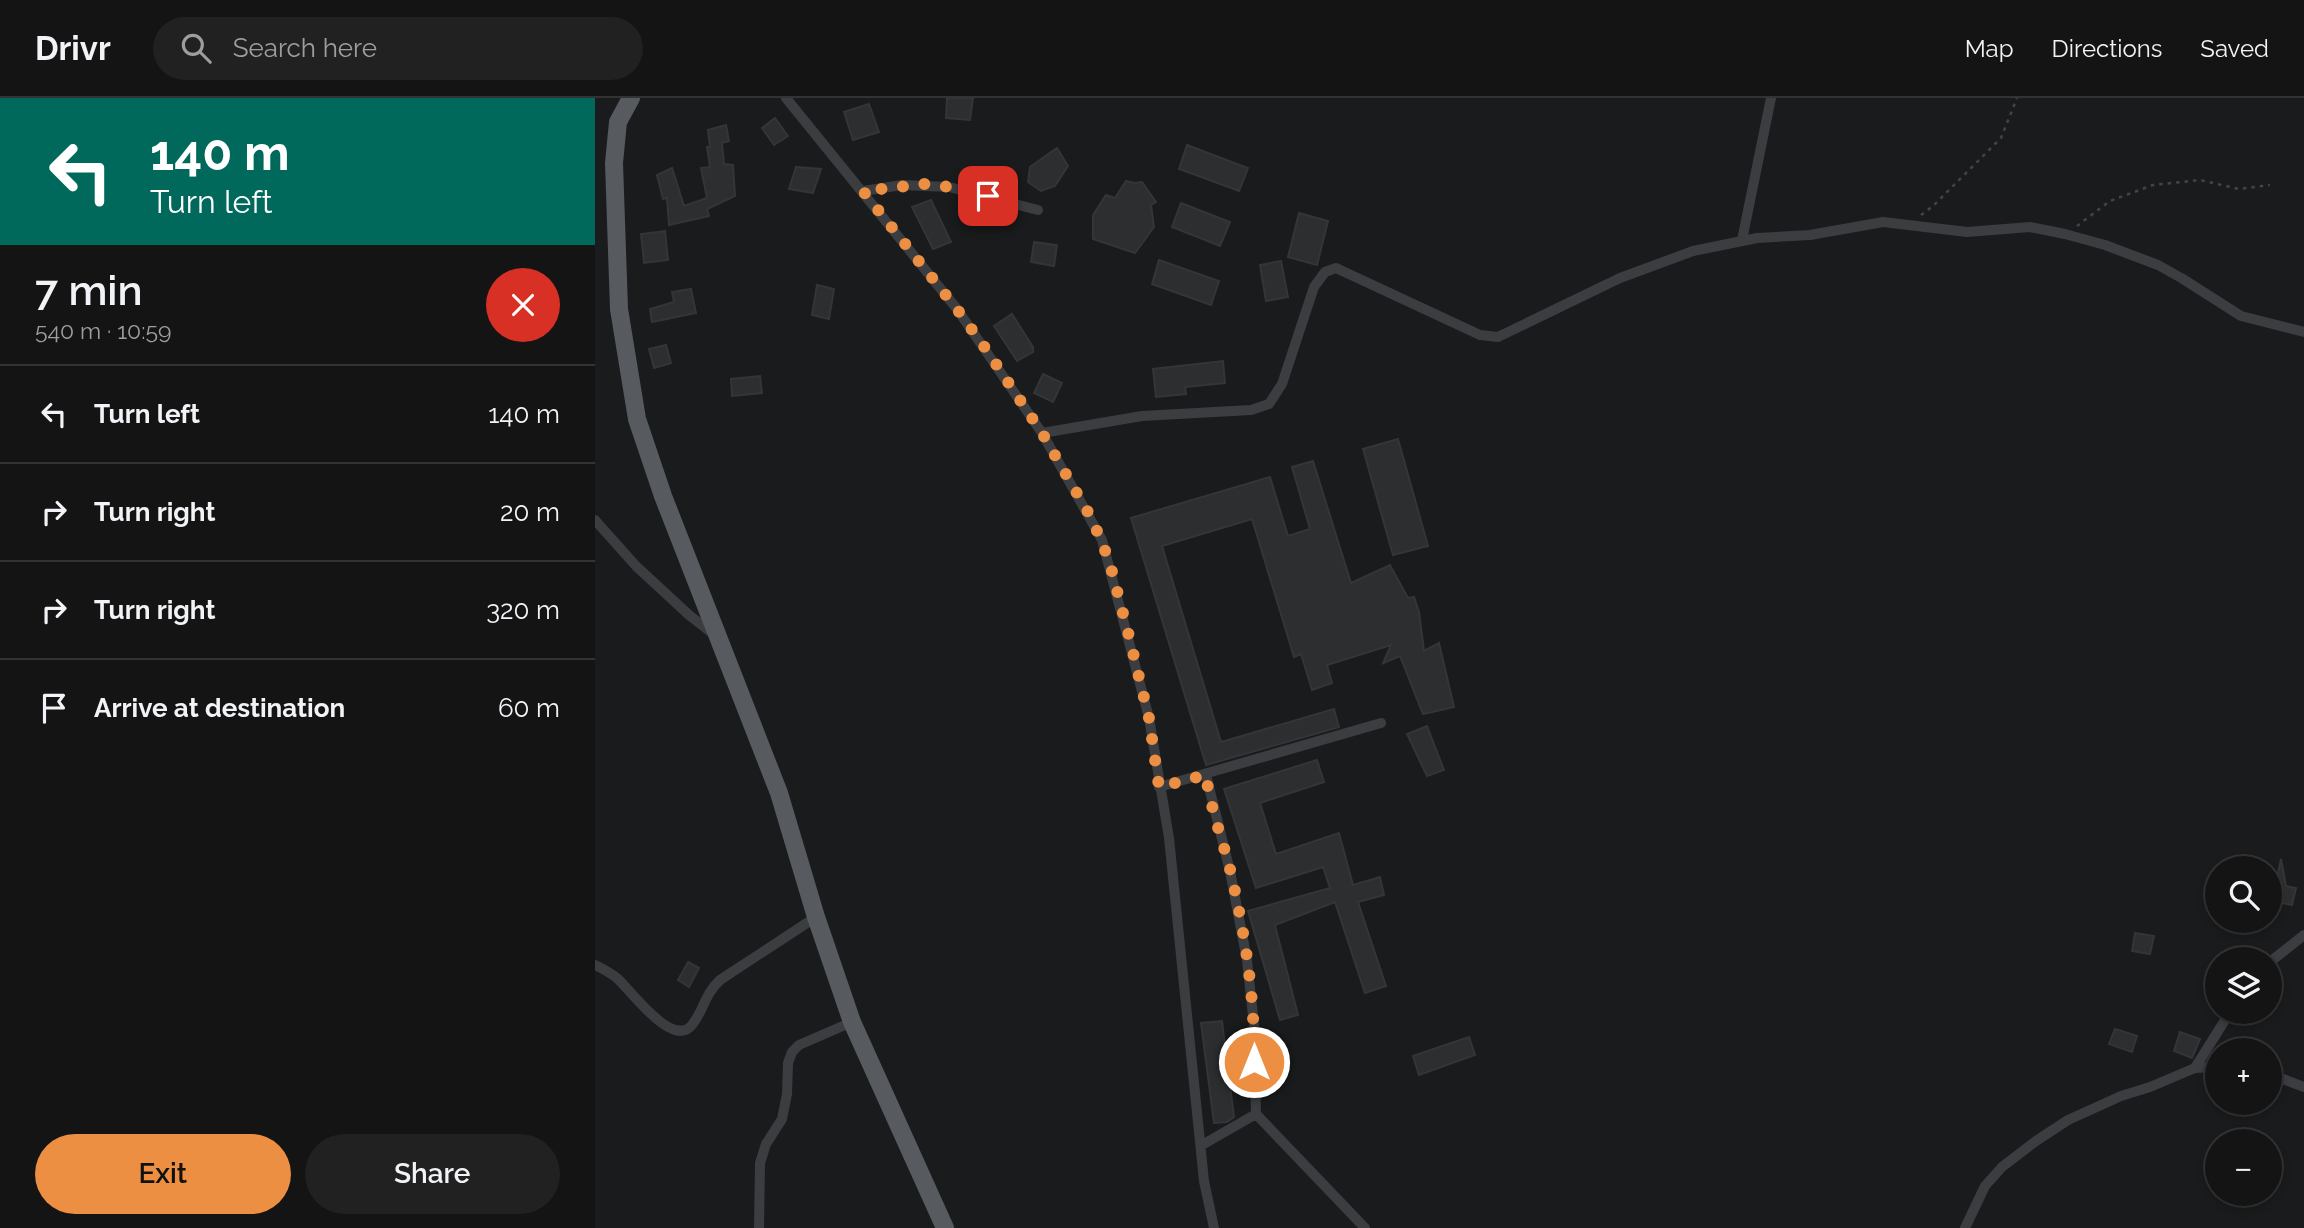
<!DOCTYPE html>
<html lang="en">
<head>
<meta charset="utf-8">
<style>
  body { margin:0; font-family:Raleway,sans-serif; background:#212122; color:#f1f3f6; height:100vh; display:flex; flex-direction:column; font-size:26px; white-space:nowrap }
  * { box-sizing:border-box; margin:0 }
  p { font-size:23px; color:#9d9ea0 }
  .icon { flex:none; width:38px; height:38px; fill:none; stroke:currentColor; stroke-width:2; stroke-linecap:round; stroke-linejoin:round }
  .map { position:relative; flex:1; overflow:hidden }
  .sheet { display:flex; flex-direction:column; background:#141415; width:595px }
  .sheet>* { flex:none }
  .banner { background:#00695c; color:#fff; overflow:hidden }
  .buttons { position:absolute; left:1610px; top:758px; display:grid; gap:14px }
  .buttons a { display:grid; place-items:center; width:77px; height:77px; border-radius:50%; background:#141415; box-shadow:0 4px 10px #0003,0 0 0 2px #333334; font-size:35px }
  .pin { position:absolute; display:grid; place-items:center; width:60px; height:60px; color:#fff; margin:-30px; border-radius:14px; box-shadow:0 4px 10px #0006 }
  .me { position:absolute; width:77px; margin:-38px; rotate:0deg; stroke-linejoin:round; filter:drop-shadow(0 0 5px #0008) }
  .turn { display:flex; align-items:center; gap:24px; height:147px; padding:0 35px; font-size:32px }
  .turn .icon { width:91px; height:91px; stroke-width:2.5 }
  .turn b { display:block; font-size:49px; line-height:60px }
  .round { display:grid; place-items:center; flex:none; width:74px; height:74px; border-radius:37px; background:#212122 }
  .summary { display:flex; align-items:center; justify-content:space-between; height:119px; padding:0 35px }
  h1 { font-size:42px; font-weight:600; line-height:52px }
  .primary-button { display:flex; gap:14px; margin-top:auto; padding:14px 35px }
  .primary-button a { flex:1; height:80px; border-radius:42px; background:#ec8f42; color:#111; font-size:28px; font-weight:600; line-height:80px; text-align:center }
  .primary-button a+a { background:#212122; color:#f1f3f6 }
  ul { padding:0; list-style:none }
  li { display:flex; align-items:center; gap:21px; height:98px; padding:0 35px; border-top:2px solid #333334 }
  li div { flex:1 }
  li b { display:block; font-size:26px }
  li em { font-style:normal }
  header { display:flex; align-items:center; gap:42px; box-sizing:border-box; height:98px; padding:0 35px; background:#141415; border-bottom:2px solid #333334 }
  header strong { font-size:33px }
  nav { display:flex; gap:38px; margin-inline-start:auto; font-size:24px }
  .search { width:490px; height:63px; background:#212122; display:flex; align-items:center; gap:18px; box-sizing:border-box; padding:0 24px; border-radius:38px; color:#9d9ea0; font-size:26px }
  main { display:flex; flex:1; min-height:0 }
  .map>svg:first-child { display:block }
  .building { fill:#2d2e30; stroke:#343538; stroke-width:2 }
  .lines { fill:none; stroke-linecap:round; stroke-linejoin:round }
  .path { stroke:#414548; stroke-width:2.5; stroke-dasharray:3.5 5; stroke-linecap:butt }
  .street { stroke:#3b3d41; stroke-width:10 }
  .primary { stroke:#575b60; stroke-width:18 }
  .route { stroke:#ec8f42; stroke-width:12; stroke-dasharray:0 21.6 }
</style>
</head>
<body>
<header>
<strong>Drivr</strong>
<div class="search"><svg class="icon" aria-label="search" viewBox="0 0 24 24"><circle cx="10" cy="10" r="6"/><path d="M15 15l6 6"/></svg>Search here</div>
<nav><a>Map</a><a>Directions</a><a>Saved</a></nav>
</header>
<main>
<section class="sheet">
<div class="banner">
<div class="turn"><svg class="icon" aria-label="left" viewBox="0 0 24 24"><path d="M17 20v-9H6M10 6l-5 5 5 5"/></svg><div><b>140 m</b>Turn left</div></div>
</div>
<div class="summary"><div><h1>7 min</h1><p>540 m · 10:59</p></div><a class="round" style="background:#d93025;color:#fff"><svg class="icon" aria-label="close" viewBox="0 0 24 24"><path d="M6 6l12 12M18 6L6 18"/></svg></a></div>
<ul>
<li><svg class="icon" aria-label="left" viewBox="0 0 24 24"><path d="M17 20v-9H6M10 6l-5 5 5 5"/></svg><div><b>Turn left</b></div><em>140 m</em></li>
<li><svg class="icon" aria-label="right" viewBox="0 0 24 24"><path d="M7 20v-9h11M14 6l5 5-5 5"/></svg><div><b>Turn right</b></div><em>20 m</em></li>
<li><svg class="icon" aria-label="right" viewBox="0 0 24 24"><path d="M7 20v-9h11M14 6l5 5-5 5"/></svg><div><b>Turn right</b></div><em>320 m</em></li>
<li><svg class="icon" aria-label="arrive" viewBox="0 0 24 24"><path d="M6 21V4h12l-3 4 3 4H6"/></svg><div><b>Arrive at destination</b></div><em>60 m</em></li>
</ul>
<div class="primary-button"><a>Exit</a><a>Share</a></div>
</section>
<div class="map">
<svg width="1709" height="1130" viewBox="0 0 1709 1130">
  <rect width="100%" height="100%" fill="#1a1b1c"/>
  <path class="building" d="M352 0H378L375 22 351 20Z
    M274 6 284 34 258 42 249 14Z
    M180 20 193 38 179 47 167 30Z
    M131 27 134 43 127 45 129 66 138 67 140 98 112 111 114 118 74 127 72 100 68 101 62 77 77 70 89 108 112 100 106 70 115 69 112 49H115L113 32Z
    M592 47 653 70 644 93 584 71Z
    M462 50 473 68 460 88 446 93 433 84 435 69Z
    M201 69 226 71 218 95 194 91Z
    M531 83 540 85 547 84 561 104 556 107 559 129 540 155 498 141V117L511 97 520 100Z
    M336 102 356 144 338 151 317 109Z
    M586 105 635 124 625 148 577 129Z
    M704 115 733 123 722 167 693 159Z
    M70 133 73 162 49 165 46 136Z
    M439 144 462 147 459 168 436 164Z
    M564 162 624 183 616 207 557 186Z
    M686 163 693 199 671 203 665 167Z
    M222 187 239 191 234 221 217 217Z
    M96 191 101 215 57 224 55 211 79 204 77 194Z
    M417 216 438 249V254L422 263 399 228Z
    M71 247 76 265 59 270 54 251Z
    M628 263 630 285 590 289 591 296 561 299 558 271Z
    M448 276 467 285 458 304 439 295Z
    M165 278 167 295 137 298 136 281Z
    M803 341 833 448 798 457 768 351Z
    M718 363 756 485 795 467 813 500 819 499 824 514 829 553 844 545 859 609 828 616 805 558 788 565 796 547 732 567 737 585 717 592 706 556 699 559 657 421 567 448 626 644 739 611 744 629 611 667 536 420 675 379 693 438 715 431 697 369Z
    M832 628 849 672 832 678 812 636Z
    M722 662 729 684 665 705 681 756 744 735 758 787 785 779 789 797 763 804 791 888 770 895 740 804 680 827 703 917 685 922 653 813 735 790 728 769 661 790 629 691Z
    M1686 761 1691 788 1701 790 1697 807 1677 803Z
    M1540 835 1559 838 1555 856 1537 853Z
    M93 864 104 870 94 889 83 882Z
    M627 923 639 1019 632 1024 619 1025 606 925Z
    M1520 931 1542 938 1537 954 1514 946Z
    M1585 934 1605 941 1597 960 1579 953Z
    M874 939 880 957 824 977 818 958Z"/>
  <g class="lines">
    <path class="path" d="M1326 117 1338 108 1406 40 1422 0
      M1482 128 1515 103 1558 87 1605 82 1644 91 1675 87"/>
    <path class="street" d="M191 0 362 211 447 335 507 442 554 620 574 740 609 1083 619 1130
      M268 93 307 87 354 89 443 112
      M1147 142 1176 0
      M447 335 547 318 656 312 674 306 687 286 719 189 730 174 741 170 885 237 903 239 1025 180 1098 153 1162 140 1215 137 1288 124 1372 134 1435 129 1470 136 1510 147 1563 167 1588 181 1646 218 1709 234
      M0 422 41 468 94 517 121 538
      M611 677 635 773 652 862 659 927 661 1016 770 1130
      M564 689 786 625
      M1675 864 1709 837
      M0 867C8 871 16 875 23 881 36 893 78 951 97 927 109 912 109 897 125 882L221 819
      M1600 970 1635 914
      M1675 976 1709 989
      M607 1047 661 1016
      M164 1130 165 1065 171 1046 187 1021 192 996 193 965 197 954 204 947 257 924
      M1370 1130 1390 1088 1407 1069 1441 1043 1473 1022 1526 998 1555 989 1600 970 1622 969"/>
    <path class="primary" d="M36 0 23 24 19 65 24 211 42 321 68 398 184 695 221 819 257 924 350 1130"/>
  </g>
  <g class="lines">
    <path class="route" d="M393 98 354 89 329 86 268 93 362 211 391 251 447 335 497 421 514 462 534 538 554 620 564 689 611 677C615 709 627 740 635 771 650 835 660 899 659 964"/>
  </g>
</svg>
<div class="buttons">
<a><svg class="icon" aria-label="search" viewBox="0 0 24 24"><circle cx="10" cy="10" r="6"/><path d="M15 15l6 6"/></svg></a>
<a><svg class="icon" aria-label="layers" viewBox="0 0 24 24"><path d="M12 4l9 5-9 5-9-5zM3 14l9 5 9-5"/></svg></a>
<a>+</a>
<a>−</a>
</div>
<div class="pin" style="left:393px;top:98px;background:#d93025"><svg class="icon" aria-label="arrive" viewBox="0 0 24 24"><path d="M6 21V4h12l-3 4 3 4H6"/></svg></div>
<svg class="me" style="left:659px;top:964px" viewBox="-20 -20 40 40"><circle r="17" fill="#ec8f42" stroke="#fff" stroke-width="3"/><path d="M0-11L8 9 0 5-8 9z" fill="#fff"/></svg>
</div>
</main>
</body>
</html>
